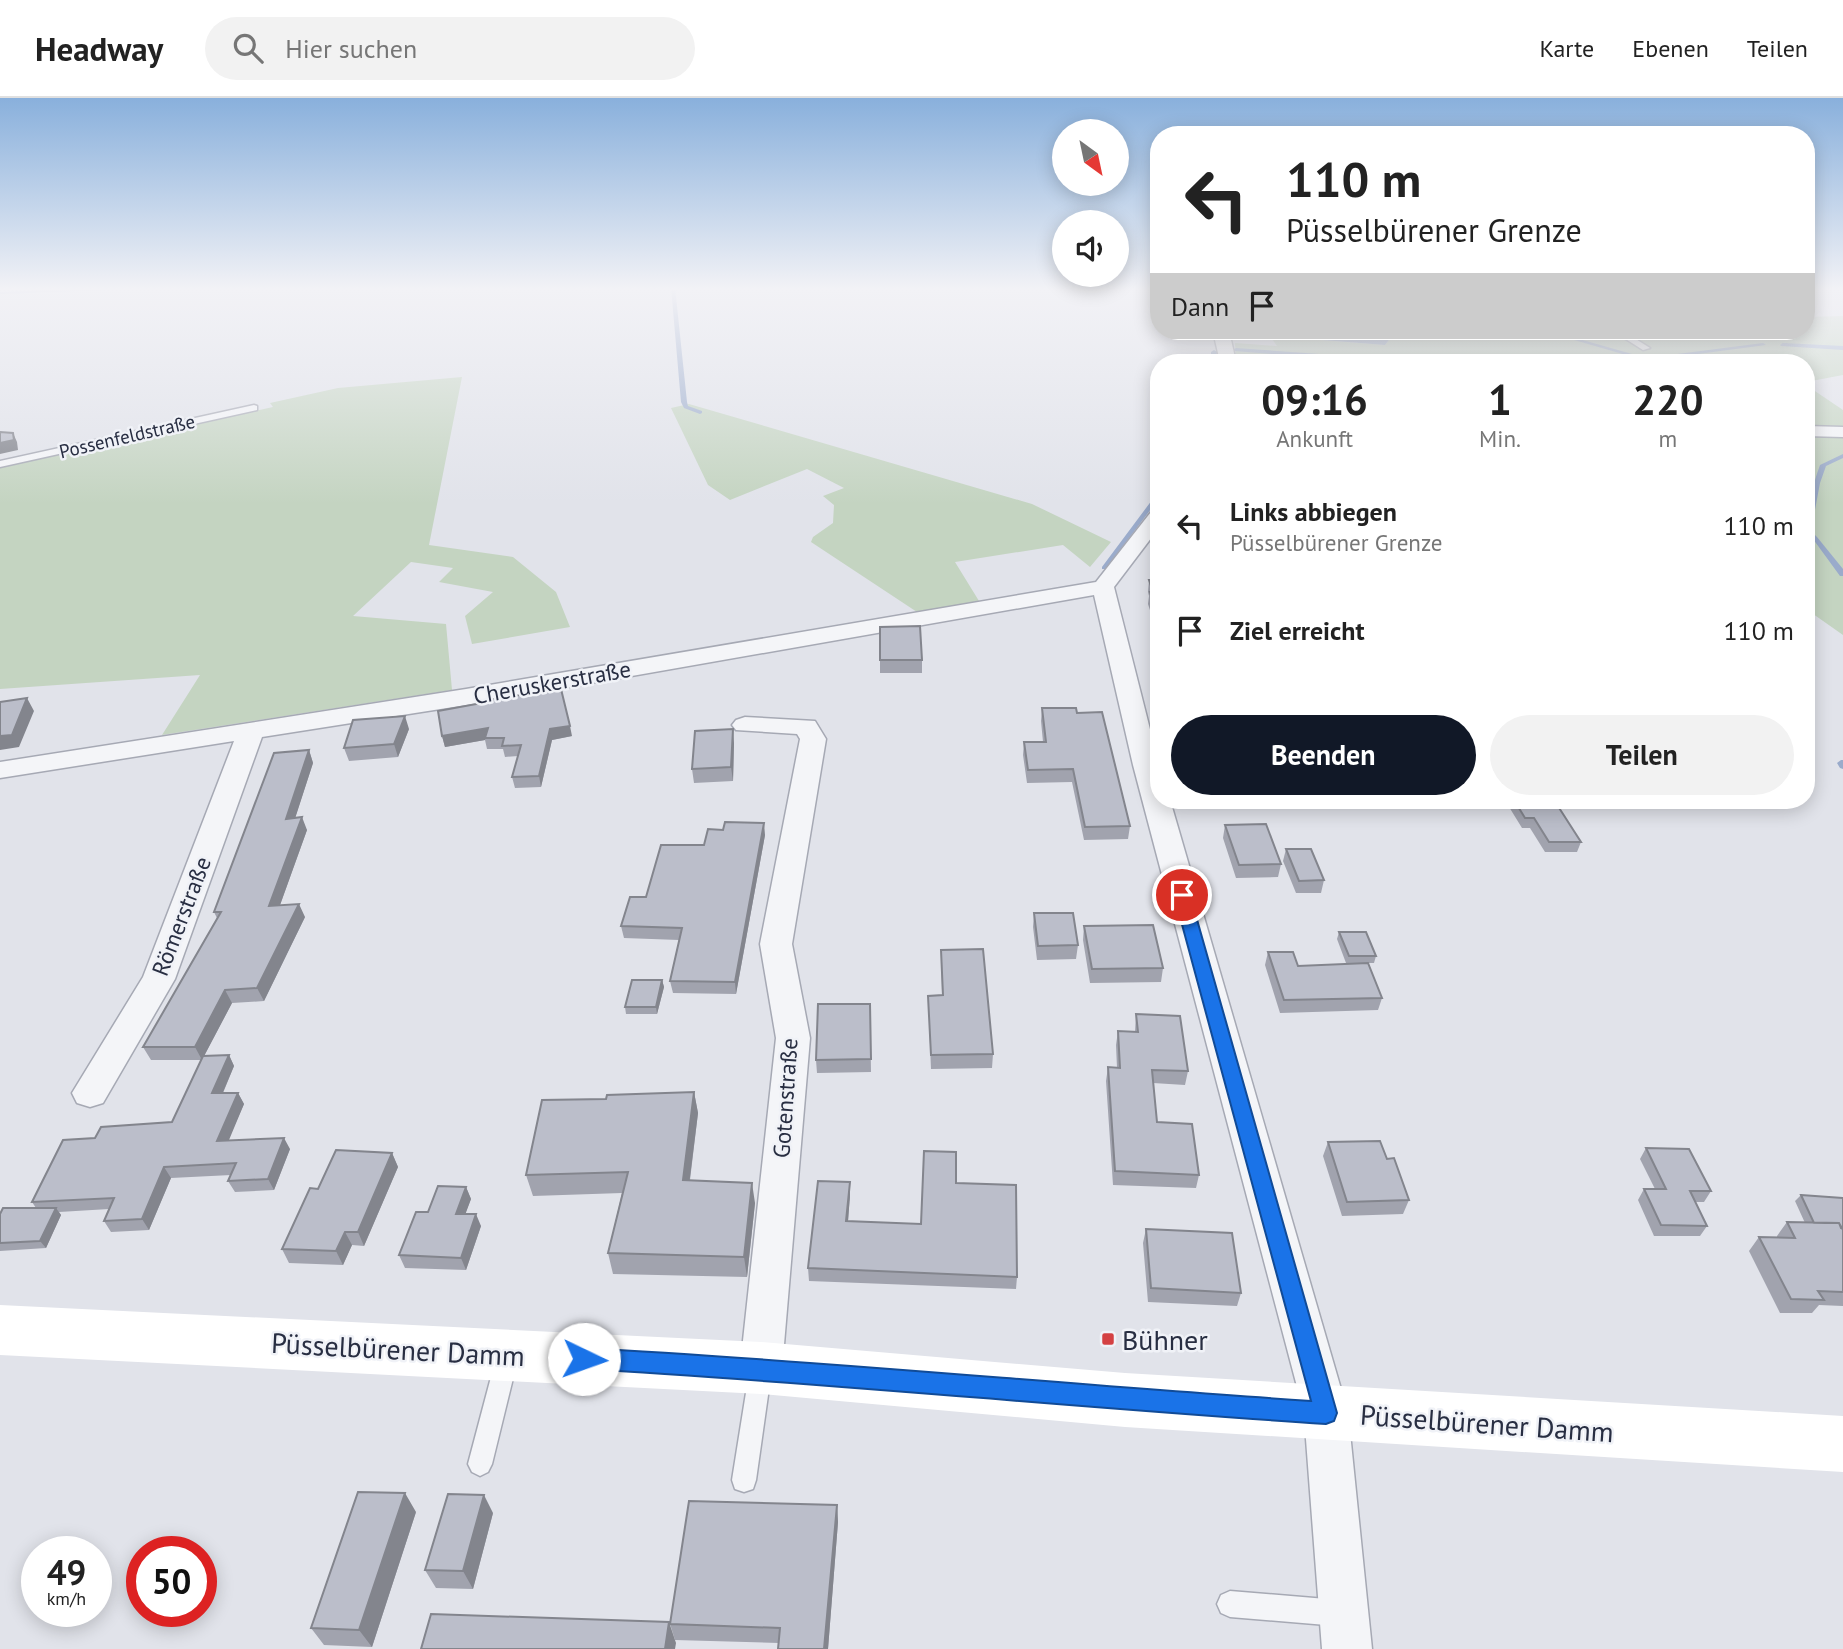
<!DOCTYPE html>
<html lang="de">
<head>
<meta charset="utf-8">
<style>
  body { margin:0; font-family:"PT Sans",sans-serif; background:#f2f2f2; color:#222; height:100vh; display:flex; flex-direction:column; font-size:26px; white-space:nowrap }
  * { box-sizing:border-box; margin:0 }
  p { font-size:23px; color:#767676 }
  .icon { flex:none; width:38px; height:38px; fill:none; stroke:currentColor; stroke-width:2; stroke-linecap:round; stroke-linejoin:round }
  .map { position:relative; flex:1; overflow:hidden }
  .panel { position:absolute; left:1150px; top:256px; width:665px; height:455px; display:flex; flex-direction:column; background:#fff; border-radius:28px; box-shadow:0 4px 18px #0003 }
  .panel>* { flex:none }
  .top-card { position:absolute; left:1150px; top:28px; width:665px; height:214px; border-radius:28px; box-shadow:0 4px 18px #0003; background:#fff; color:#222; overflow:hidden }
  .needle { width:46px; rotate:147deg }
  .fabs { position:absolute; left:1052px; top:21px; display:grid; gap:14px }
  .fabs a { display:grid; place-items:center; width:77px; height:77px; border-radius:50%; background:#fff; box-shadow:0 4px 18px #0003; font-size:35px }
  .speed { position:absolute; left:21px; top:1438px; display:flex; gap:14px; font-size:35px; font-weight:700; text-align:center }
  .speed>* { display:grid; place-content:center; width:91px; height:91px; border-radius:50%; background:#fff; box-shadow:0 4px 18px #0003; line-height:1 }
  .speed small { font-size:18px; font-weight:400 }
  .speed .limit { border:10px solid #d22; background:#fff; color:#111 }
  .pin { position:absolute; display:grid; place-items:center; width:60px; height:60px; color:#fff; margin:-30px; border:4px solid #fff; border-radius:50%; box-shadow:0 2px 7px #0007 }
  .me { position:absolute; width:77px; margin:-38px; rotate:93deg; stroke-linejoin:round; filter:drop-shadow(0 0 5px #0008) }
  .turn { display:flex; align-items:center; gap:24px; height:147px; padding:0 21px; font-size:32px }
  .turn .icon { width:91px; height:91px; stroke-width:2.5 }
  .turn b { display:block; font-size:49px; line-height:60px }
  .then { display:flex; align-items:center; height:66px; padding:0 21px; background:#0003; gap:14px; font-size:26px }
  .eta { display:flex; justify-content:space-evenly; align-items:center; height:119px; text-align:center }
  .eta b { font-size:42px; font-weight:600; line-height:49px }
  .cta { display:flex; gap:14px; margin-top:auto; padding:14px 21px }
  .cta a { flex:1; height:80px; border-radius:42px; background:#111827; color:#fff; font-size:28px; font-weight:600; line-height:80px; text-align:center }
  .cta a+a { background:#f2f2f2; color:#222 }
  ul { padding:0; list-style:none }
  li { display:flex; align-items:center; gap:21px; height:105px; padding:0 21px }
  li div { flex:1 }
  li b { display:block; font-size:26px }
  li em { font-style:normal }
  header { display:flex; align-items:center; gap:42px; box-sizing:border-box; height:98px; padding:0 35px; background:#fff; border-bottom:2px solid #e0e0e0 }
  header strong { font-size:33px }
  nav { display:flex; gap:38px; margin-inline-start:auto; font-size:24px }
  .search { width:490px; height:63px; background:#f2f2f2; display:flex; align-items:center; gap:18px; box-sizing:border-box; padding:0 24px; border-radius:38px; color:#767676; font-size:26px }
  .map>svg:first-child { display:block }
  .green { fill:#c4d4c1 }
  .water { fill:#9aabcb }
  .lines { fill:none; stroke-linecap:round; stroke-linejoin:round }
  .stream { fill:#9aabcb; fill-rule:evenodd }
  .service-casing { stroke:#a6a9b4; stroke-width:3 }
  .minor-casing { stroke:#a6a9b4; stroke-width:3 }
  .service { fill:#f4f5f8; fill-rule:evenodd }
  .minor { fill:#f4f5f8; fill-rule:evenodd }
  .secondary { fill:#fff; fill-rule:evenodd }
  .wall { fill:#a1a3ae }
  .shaded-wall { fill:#83858d }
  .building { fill:#bbbeca; stroke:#83858d; stroke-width:2 }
  .route { fill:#1a73e8; stroke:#114b97; stroke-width:2 }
  .poi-dot { fill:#d44143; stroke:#f0f2f7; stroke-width:2.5 }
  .labels { text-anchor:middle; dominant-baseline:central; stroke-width:5; stroke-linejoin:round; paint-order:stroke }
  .far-street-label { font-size:19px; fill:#282e42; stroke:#f0f2f7 }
  .street-label { font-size:23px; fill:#282e42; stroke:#f0f2f7 }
  .near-poi-label { font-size:28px; fill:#282e42; stroke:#f0f2f7; text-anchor:start }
  .near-street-label { font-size:28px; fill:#282e42; stroke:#f0f2f7 }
</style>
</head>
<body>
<header>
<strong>Headway</strong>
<div class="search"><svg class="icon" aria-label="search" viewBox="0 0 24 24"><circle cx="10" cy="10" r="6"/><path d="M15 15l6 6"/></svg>Hier suchen</div>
<nav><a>Karte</a><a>Ebenen</a><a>Teilen</a></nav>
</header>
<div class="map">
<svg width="1843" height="1551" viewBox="0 0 1843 1551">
  <rect width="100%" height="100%" fill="#e1e3ea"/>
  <path class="green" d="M1843 218V277L1806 284V264H1236L1235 245 1277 248 1270 238 1385 247 1392 238 1423 235V233H1806V219Z
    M462 279 429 447 513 459 556 494 570 529 472 546 465 518 493 494 439 484 453 470 411 464 353 518 446 526 452 592 162 637 200 577 0 591V369L273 309 270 305 338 290Z
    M1806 287 1843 312V329L1806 328Z
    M689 306 1032 406 1111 444 1090 469 1063 447 955 464 979 503 917 514 811 444 813 439 833 425 834 407 823 398 844 390 807 371 730 402 708 387 671 310Z
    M1806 338 1843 339V537L1806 511Z"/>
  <path class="water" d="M1290 233H1423L1424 235 1392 238 1385 247 1297 240Z"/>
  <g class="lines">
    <path class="stream" d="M135 189H188L0 196V194Z
      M671 189H675L687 304 688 308 702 313V315L700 316 684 310 681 304Z
      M1207 233H1211L1214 239H1210Z
      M1543 233H1551L1646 260 1763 245 1766 247 1637 264H1624L1626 262 1640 261Z
      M1783 245 1843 248V252L1781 248 1780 247Z
      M1236 250 1333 257 1577 262 1580 264 1333 261 1234 253 1233 252Z
      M1214 252 1217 254 1216 264H1211V254Z
      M1843 356V360L1826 368 1820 385 1811 433 1817 439 1843 471V478H1840L1813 441 1806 436C1806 413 1812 389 1820 367Z
      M1152 402 1157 403 1106 471H1102V469Z
      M1841 662H1843V671L1840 670 1837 665Z"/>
    <defs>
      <path id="service" d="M1613 233H1623L1650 250 1643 252Z
        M254 307 257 308V312L0 369V363Z
        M506 1254 514 1257 517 1264 492 1366 488 1374 480 1378 472 1374 468 1366 495 1264 498 1257Z
        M760 1265 768 1268 771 1276 756 1382 753 1391 744 1394 735 1391 732 1382 749 1276 752 1268Z
        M1230 1493 1338 1502 1347 1506 1351 1515 1347 1524 1338 1528 1230 1519 1221 1515 1217 1506 1221 1497Z"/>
      <path id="minor" d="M1213 233H1229L1236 264H1220Z
        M1806 328 1843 329V339L1806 338Z
        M1158 412V431L1114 489 1158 663V702H1170L1348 1315 1372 1551H1322L1304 1315 1133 667 1094 497 466 607 262 639 175 881 103 1005 90 1009 77 1005 72 995 143 879 234 643 0 680V664L466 591 1096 484 1151 414Z
        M745 619 815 623 826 641 792 846 810 940 782 1270 776 1284 761 1290 746 1284 740 1270 776 940 760 846 800 641 797 636 736 632 732 627 736 622Z"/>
    </defs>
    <use href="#service" class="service-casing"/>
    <use href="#minor" class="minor-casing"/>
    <use href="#service" class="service"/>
    <use href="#minor" class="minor"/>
    <path class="secondary" d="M0 1207 761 1244 1125 1275 1843 1318V1374L1125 1329 761 1296 0 1257Z"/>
  </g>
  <path class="wall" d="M1149 482H1158V537L1148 506 1149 498 1148 494Z
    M880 529 922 562V575H880Z
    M1042 610 1077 615 1130 728 1128 741 1084 742 1072 684 1027 685 1023 657 1024 644H1043L1041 623Z
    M409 631 398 659 349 663 344 650Z
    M442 638H572L552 642 541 689 515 690 512 679 518 658 505 659 503 651H487L485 642 445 649Z
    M734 645 733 683 694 685 692 671Z
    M309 652 313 665 295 720 307 732 280 807 305 819 264 903 232 905 204 958 229 957 234 968 223 995H238L244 1006 228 1042 290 1051 274 1092 235 1094 228 1083 231 1077 171 1080 149 1132 111 1134 104 1123 109 1111 59 1114 61 1117 46 1150 0 1153V1116L36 1110 32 1104 95 1040 172 1024 201 962H151L143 949 217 820 214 814Z
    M1507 702H1554L1581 744 1577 754H1545L1530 730H1522L1506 704Z
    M1225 727 1281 766 1278 779 1236 780 1223 740Z
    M765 737 736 896 673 895 670 883 679 842 624 840 621 828 646 799 704 747Z
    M1286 751 1324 782 1321 795H1296L1283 763Z
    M1034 815 1078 847 1076 861 1037 862 1033 829Z
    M1084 828 1163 870 1161 884 1090 885 1083 842Z
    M1339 834 1376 858 1374 865H1346L1337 841Z
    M941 852 993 956 992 970 931 971 928 898 942 897Z
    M1268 854 1298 868 1382 900 1378 912 1280 915 1265 867Z
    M662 882 664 889 657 916H626L625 909Z
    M870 906 871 974 817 975 816 962Z
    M1136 916 1188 973 1185 987 1153 985 1157 1024 1199 1077 1196 1090 1113 1087 1106 983 1108 969 1117 970 1116 947 1118 933 1135 934Z
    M694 994 698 1015 690 1082 755 1105 747 1179 613 1176 608 1155 622 1095 533 1098 526 1077Z
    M1328 1044 1387 1061 1409 1102 1403 1116 1342 1118 1323 1058Z
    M1646 1050 1711 1093 1704 1104H1695L1707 1128 1700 1138H1654L1638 1102 1644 1091H1655L1640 1061Z
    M392 1055 398 1069 364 1148 352 1147 343 1167 289 1165 282 1151 318 1091Z
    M956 1085 1017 1179 1016 1191 809 1183 808 1170 850 1097 848 1123 921 1126Z
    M466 1089 471 1101 465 1116 481 1128 466 1172 405 1170 399 1157 428 1114Z
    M1801 1097 1843 1100V1208L1819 1207 1812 1215H1780L1749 1153 1759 1139 1777 1140V1138L1787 1124 1805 1125 1795 1103Z
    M1146 1131 1241 1195 1237 1208 1148 1204 1143 1145Z
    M837 1407 838 1424 828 1551H778L779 1545 675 1542 670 1526Z
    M416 1414 372 1549 324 1547 311 1530Z
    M493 1415 473 1491 436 1490 425 1472Z"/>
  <path class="shaded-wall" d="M13 335 17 344 18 352 0 356V345Z
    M27 600 34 613 19 649 0 652V638Z
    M405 618 409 631 398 659 394 646Z
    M570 628 572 638 552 642 541 689 539 678 550 631Z
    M488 630 485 642 445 649 442 638Z
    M733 631 734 645 733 683 731 669Z
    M309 652 313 665 291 733 286 721Z
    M302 719 307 732 275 821 269 808Z
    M764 725 765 737 736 896 735 884Z
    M299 806 305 819 264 903 257 890Z
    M662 882 664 889 657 916 656 909Z
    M225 892 232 905 202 962 195 949Z
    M229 957 234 968 218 1006 212 995Z
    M694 994 698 1015 687 1103 683 1082Z
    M238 995 244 1006 224 1054 217 1043Z
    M284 1040 290 1051 274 1092 268 1081Z
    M392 1055 398 1069 364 1148 358 1134Z
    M164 1069 171 1080 149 1132 142 1121Z
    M850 1084V1097L847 1136 846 1123Z
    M752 1085 755 1105 747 1179 744 1159Z
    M466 1089 471 1101 461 1128 456 1116Z
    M56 1110 61 1117 46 1150 40 1143Z
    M476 1116 481 1128 466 1172 461 1160Z
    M345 1134 352 1147 343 1167 336 1153Z
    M405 1395 416 1414 372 1549 359 1532Z
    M484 1397 493 1415 473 1491 463 1473Z
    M837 1407 838 1424 828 1551H824Z
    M669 1524 676 1545 675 1551H665Z"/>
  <path class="building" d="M0 334 13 335 14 342 0 345Z
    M1149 482H1158V521L1150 494H1153Z
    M920 528 922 562H880V529Z
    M561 591 570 628 550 631 539 678 512 679 521 647 502 648 504 640H485L488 630 442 638 438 613 493 603V601Z
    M27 600 12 637 0 638V604Z
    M1042 610H1076L1077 615 1102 614 1130 728 1085 729 1073 671 1028 672 1024 644H1046Z
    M405 618 394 646 344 650 353 622Z
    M733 631 731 669 692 671 695 633Z
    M309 652 286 721 302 719 269 808 299 806 257 890 225 892 195 949H143L221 814H214L274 655Z
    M1514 702H1554L1581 744H1549L1534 720H1525Z
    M725 724 764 725 735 884 670 883 682 830 621 828 630 799H646L661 747H704L708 731 723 732Z
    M1266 726 1281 766 1239 767 1225 727Z
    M1286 751H1311L1324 782 1299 783Z
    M1034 815H1073L1078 847 1038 848Z
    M1153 827 1163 870 1092 871 1084 828Z
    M1339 834H1366L1376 858H1349Z
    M983 851 993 956 931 957 928 898 943 897 941 852Z
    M1268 854H1293L1298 868 1368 865 1382 900 1284 902Z
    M632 882H662L656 909H625Z
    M818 906H870L871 961 816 962Z
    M1136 916 1180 918 1188 973 1152 972 1157 1024 1192 1026 1199 1077 1115 1073 1108 969 1120 970 1118 933 1138 934Z
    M229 957 212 995H238L217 1043 284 1040 268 1081 228 1083 236 1065 164 1069 142 1121 104 1123 114 1100 32 1104 63 1042 95 1040 101 1029 172 1024 203 958Z
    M694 994 683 1082 752 1085 744 1159 608 1155 628 1074 526 1077 542 1002 606 1001 607 997Z
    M1380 1043 1387 1061 1394 1060 1409 1102 1347 1104 1328 1044Z
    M1646 1050 1689 1051 1711 1093H1690L1707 1128 1661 1127 1644 1091H1666Z
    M336 1052 392 1055 358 1134H345L336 1153 282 1151 310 1090 318 1091Z
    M924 1053 956 1054V1085L1016 1087 1017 1179 808 1170 818 1083 850 1084 846 1123 921 1126Z
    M438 1088 466 1089 456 1116H476L461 1160 399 1157 416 1114H428Z
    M1801 1097 1843 1100V1130H1841L1839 1125H1814Z
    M3 1110H56L40 1143 0 1145V1116Z
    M1787 1124 1839 1125 1843 1132V1194L1818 1193 1824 1202 1791 1201 1759 1139 1795 1140Z
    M1146 1131 1232 1135 1241 1195 1151 1190Z
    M358 1394 405 1395 359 1532 311 1530Z
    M448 1396 484 1397 463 1473 425 1472Z
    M689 1403 837 1407 824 1551H778L780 1530 670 1526Z
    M431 1516 669 1524 665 1551H421Z"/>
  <linearGradient id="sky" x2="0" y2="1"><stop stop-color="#89b0dc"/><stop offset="0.47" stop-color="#f2f2f6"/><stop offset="1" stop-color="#f2f2f6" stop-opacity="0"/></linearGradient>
  <rect width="1843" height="406" fill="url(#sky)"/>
  <path class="route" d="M1182 792 1190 797 1337 1315 1334 1323 1326 1326C1078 1310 831 1285 584 1271L576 1268 572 1261 576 1253 584 1250C826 1263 1068 1287 1311 1303L1174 797Z"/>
  <rect class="poi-dot" x="1101" y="1234" width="14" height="14" rx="3.5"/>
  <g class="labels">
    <g class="far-street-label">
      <text transform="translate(127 338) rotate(-13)">Possenfeldstraße</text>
    </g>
    <g class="street-label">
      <text transform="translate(552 584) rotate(-10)">Cheruskerstraße</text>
      <text transform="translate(181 818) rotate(-69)">Römerstraße</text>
      <text transform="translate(785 1000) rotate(-86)">Gotenstraße</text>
    </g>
    <g class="near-poi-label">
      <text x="1122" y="1241">Bühner</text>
    </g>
    <g class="near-street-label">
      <text transform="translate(398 1251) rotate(3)">Püsselbürener Damm</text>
      <text transform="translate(1487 1325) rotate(4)">Püsselbürener Damm</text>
    </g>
  </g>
</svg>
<div class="fabs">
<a><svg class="needle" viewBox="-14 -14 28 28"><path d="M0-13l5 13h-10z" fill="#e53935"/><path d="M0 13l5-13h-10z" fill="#767676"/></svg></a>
<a><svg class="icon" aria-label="sound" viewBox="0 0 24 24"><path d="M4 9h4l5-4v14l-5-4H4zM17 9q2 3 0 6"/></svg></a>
</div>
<div class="speed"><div>49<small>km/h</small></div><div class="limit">50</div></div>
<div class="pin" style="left:1182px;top:797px;background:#d93025"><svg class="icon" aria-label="arrive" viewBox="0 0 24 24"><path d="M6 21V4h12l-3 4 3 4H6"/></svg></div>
<svg class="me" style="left:584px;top:1261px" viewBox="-20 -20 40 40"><circle r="19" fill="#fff"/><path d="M0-13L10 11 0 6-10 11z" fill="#1a73e8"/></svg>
<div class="top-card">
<div class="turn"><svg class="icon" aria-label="left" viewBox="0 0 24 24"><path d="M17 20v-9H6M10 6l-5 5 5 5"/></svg><div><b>110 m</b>Püsselbürener Grenze</div></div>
<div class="then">Dann<svg class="icon" aria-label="arrive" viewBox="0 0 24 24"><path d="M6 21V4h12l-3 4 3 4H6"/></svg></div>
</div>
<section class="panel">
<div class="eta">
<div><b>09:16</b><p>Ankunft</p></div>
<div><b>1</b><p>Min.</p></div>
<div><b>220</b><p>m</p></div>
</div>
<ul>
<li><svg class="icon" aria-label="left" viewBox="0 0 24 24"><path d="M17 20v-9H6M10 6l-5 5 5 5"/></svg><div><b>Links abbiegen</b><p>Püsselbürener Grenze</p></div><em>110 m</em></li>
<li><svg class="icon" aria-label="arrive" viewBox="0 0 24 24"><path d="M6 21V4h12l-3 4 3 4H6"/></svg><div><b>Ziel erreicht</b></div><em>110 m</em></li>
</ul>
<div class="cta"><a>Beenden</a><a>Teilen</a></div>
</section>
</div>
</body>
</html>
